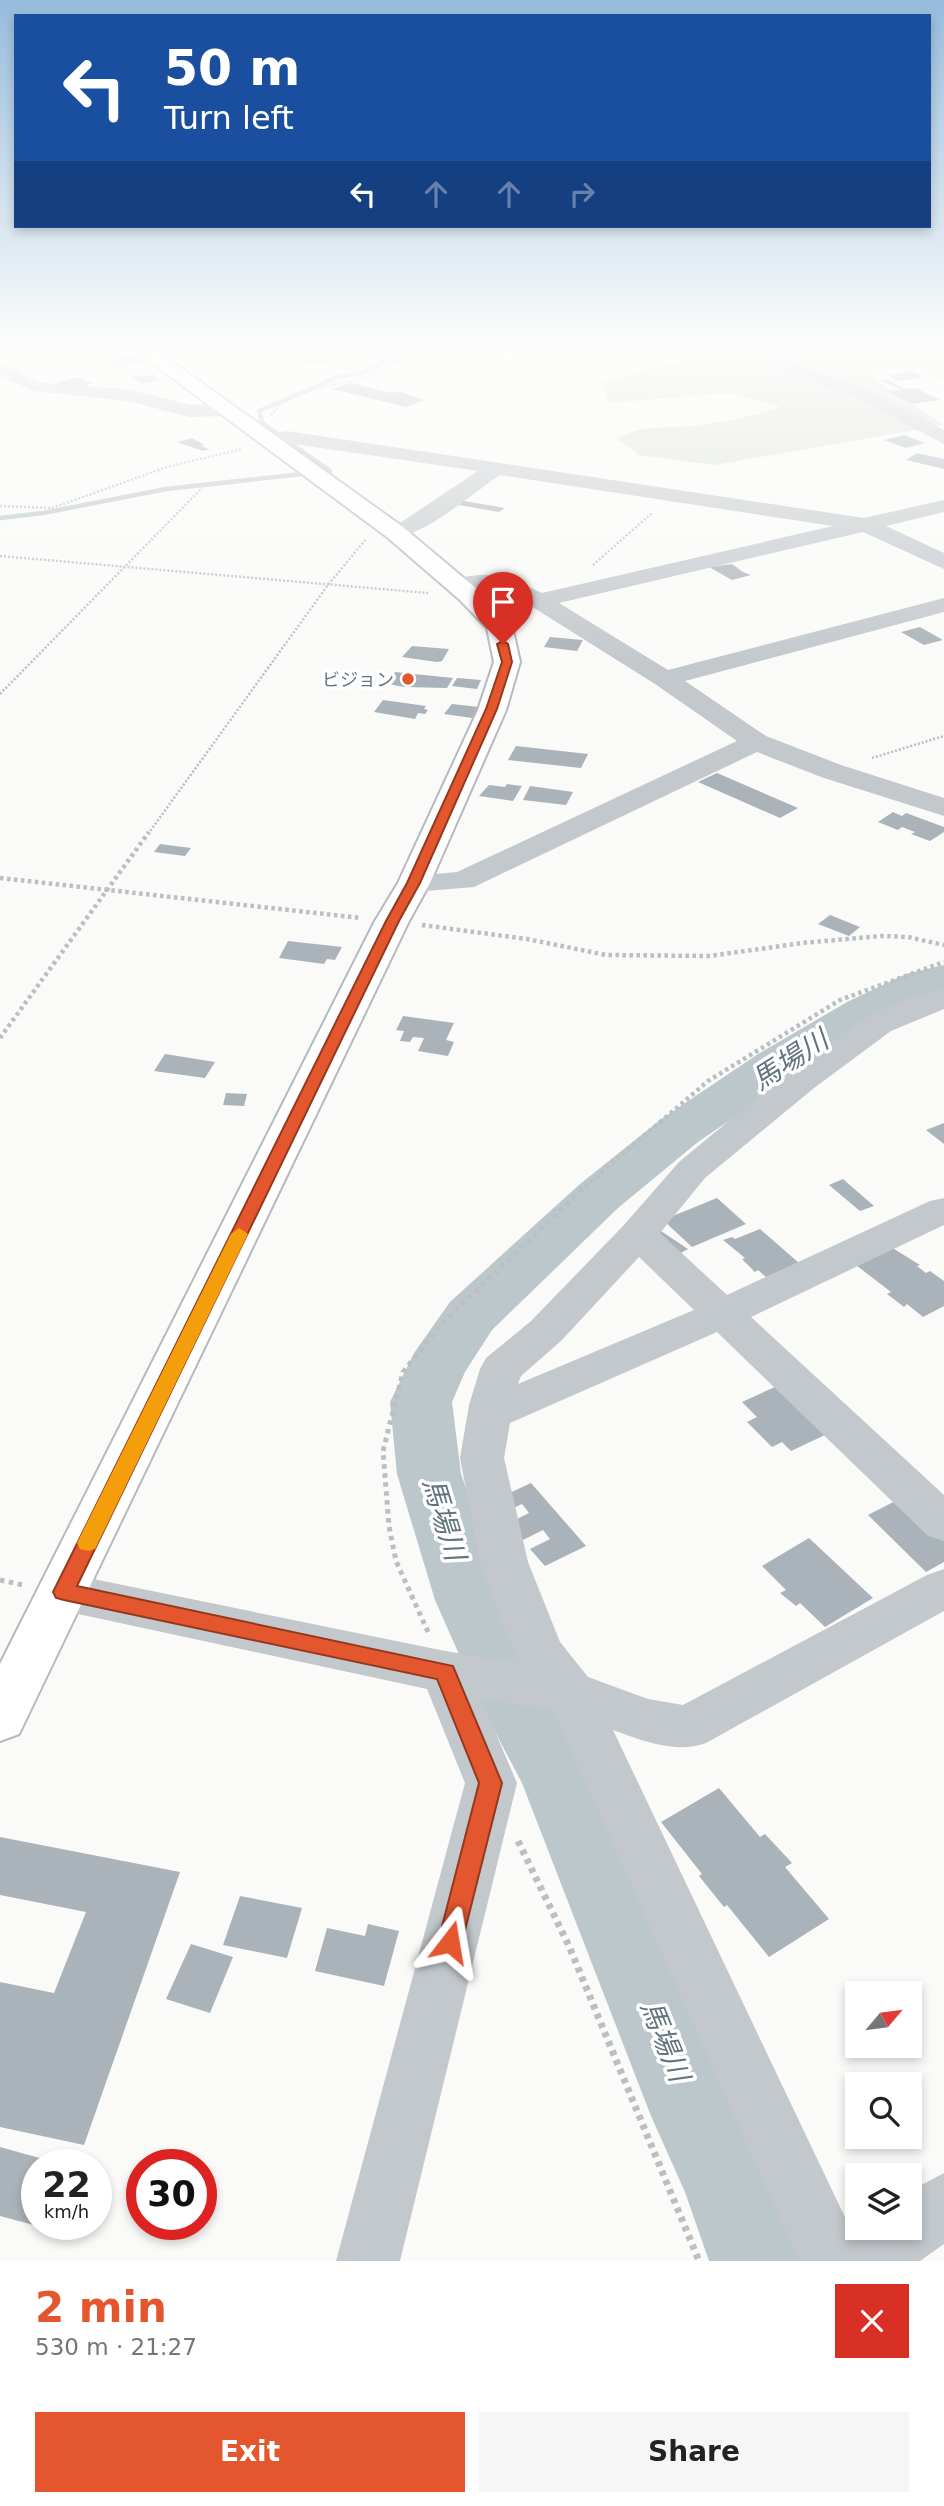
<!DOCTYPE html>
<html lang="en">
<head>
<meta charset="utf-8">
<style>
  body { margin:0; font-family:"DejaVu Sans","Noto Sans JP",sans-serif; background:#f6f6f6; color:#222; height:100vh; display:flex; flex-direction:column; font-size:26px; white-space:nowrap }
  * { box-sizing:border-box; margin:0 }
  p { font-size:23px; color:#767676 }
  .icon { flex:none; width:38px; height:38px; fill:none; stroke:currentColor; stroke-width:2; stroke-linecap:round; stroke-linejoin:round }
  .map { position:relative; height:2261px; overflow:hidden }
  .drawer { display:flex; flex-direction:column; background:#fff; flex:1 }
  .drawer>* { flex:none }
  .top-card { position:absolute; left:14px; top:14px; width:917px; height:214px; border-radius:0px; box-shadow:0 4px 10px #0003; background:#1a4fa0; color:#fff; overflow:hidden }
  .needle { width:46px; rotate:61deg }
  .tools { position:absolute; left:845px; top:1981px; display:grid; gap:14px }
  .tools a { display:grid; place-items:center; width:77px; height:77px; border-radius:0px; background:#fff; box-shadow:0 4px 10px #0003; font-size:35px }
  .speed { position:absolute; left:21px; top:2149px; display:flex; gap:14px; font-size:35px; font-weight:700; text-align:center }
  .speed>* { display:grid; place-content:center; width:91px; height:91px; border-radius:50%; background:#fff; box-shadow:0 4px 10px #0003; line-height:1 }
  .speed small { font-size:18px; font-weight:400 }
  .speed .limit { border:10px solid #d22; background:#fff; color:#111 }
  .pin { position:absolute; display:grid; place-items:center; width:60px; height:60px; color:#fff; margin:-72px -30px; border-radius:50% 50% 50% 0; rotate:-45deg; box-shadow:0 0 7px #0007 }
  .pin .icon { rotate:45deg }
  .me { position:absolute; width:77px; margin:-38px; rotate:14deg; stroke-linejoin:round; filter:drop-shadow(0 0 5px #0008) }
  .turn { display:flex; align-items:center; gap:24px; height:147px; padding:0 35px; font-size:32px }
  .turn .icon { width:91px; height:91px; stroke-width:2.5 }
  .turn b { display:block; font-size:49px; line-height:60px }
  .lanes { display:flex; align-items:center; height:66px; padding:0 35px; background:#0003; justify-content:center; gap:35px; direction:ltr }
  .lanes .off { opacity:.35 }
  .round { display:grid; place-items:center; flex:none; width:74px; height:74px; border-radius:0px; background:#f6f6f6 }
  .head { display:flex; align-items:center; justify-content:space-between; height:119px; padding:0 35px }
  h1 { font-size:42px; font-weight:700; line-height:52px; color:#e4572e }
  .action { display:flex; gap:14px; margin-top:auto; padding:14px 35px }
  .action a { flex:1; height:80px; border-radius:0px; background:#e4572e; color:#fff; font-size:28px; font-weight:700; line-height:80px; text-align:center }
  .action a+a { background:#f6f6f6; color:#222 }
  .map>svg:first-child { display:block }
  .green { fill:#dadfd7 }
  .lines { fill:none; stroke-linecap:round; stroke-linejoin:round }
  .stream { stroke:#bbc7cb; stroke-width:4.5 }
  .river { fill:#bbc7cb; fill-rule:evenodd }
  .building { fill:#aab3b9 }
  .major-casing { stroke:#b5babe; stroke-width:4 }
  .path-far3 { stroke:#bbbfc2; stroke-width:2.5; stroke-dasharray:2 2; stroke-linecap:butt }
  .path-far2 { stroke:#bbbfc2; stroke-width:4.5; stroke-dasharray:3.5 3.5; stroke-linecap:butt }
  .path-far1 { stroke:#bbbfc2; stroke-width:5; stroke-dasharray:4.5 4.5; stroke-linecap:butt }
  .path { stroke:#bbbfc2; stroke-width:7; stroke-dasharray:5 5; stroke-linecap:butt }
  .minor { fill:#c3c8cc; fill-rule:evenodd }
  .major { fill:#fff; fill-rule:evenodd }
  .route { fill:#e4572e; stroke:#94391e; stroke-width:2 }
  .slow { fill:#f59e0b }
  .poi-dot { fill:#e4572e; stroke:#fff; stroke-width:2.5 }
  .labels { text-anchor:middle; dominant-baseline:central; stroke-width:7; stroke-linejoin:round; paint-order:stroke }
  .far-poi-label { font-size:18px; fill:#657683; stroke:#fff; text-anchor:end }
  .near-water-label { font-size:28px; font-style:italic; fill:#60757c; stroke:#fff }
</style>
</head>
<body>
<div class="map">
<svg width="944" height="2261" viewBox="0 0 944 2261">
  <rect width="100%" height="100%" fill="#fafaf8"/>
  <path class="green" d="M199 348H378L374 352 326 364 255 361Z
    M716 348H934L944 351V379L916 367 881 368 865 373 944 425 714 465 639 455 617 439C648 422 658 430 690 426 721 422 751 417 781 407L728 393 609 403 602 383 691 358Z"/>
  <g class="lines">
    <path class="stream" d="M0 518 43 513 166 489 330 471 262 423 259 411 338 377 363 373 385 361 394 360 401 354 397 348"/>
    <path class="river" d="M944 965V993L881 1022 794 1076 698 1142 618 1208 492 1330 465 1372 452 1402 461 1474 505 1600 550 1695 594 1774 726 2085 757 2147 801 2261H709L685 2192 651 2116 522 1783 485 1713 435 1600 397 1474 390 1402 414 1353 450 1302 580 1184 660 1120 758 1054 847 1002 906 974Z"/>
  </g>
  <path class="building" d="M94 350 102 356 84 359 76 353Z
    M912 371 924 377 899 381 887 375Z
    M153 375 159 380 141 384 132 377Z
    M78 377 94 383 71 390 53 384Z
    M886 379 906 389 916 388 940 400 911 404 888 391 901 390 880 380Z
    M350 383 393 393 398 391 425 400 406 407 332 389Z
    M904 435 925 443 906 448 884 440Z
    M192 438 204 445 201 446 209 449 203 451 177 442Z
    M917 453 944 459V469L906 460Z
    M464 501 505 508 499 512 459 505Z
    M732 564 743 572 751 575 732 580 709 567Z
    M920 627 943 640 924 645 901 632Z
    M550 637 583 640 577 651 544 647Z
    M412 646 449 649 442 661 437 662 402 657Z
    M395 672 453 678 447 688 404 687 388 684Z
    M457 678 481 680 477 689 452 686Z
    M383 700 426 706 424 709 428 710 425 714 418 713 415 719 374 712Z
    M452 704 479 707 472 718 444 714Z
    M516 746 588 754 581 768 508 760Z
    M717 773 798 808 780 818 698 782Z
    M507 784 522 786 513 801 479 796 489 785 505 787Z
    M530 786 573 792 566 805 523 800Z
    M893 812 902 816 906 813 944 827V832L930 841 911 834 915 832 902 827 898 830 878 822Z
    M160 844 191 848 185 856 154 852Z
    M830 915 860 927 849 936 818 924Z
    M288 941 342 947 335 960 327 959 324 964 279 958Z
    M403 1016 454 1023 446 1040 454 1042 448 1056 418 1051 424 1038 413 1037 410 1042 400 1041 404 1031 396 1030Z
    M165 1054 215 1062 205 1078 154 1071Z
    M226 1093 247 1094 244 1106 223 1105Z
    M944 1123V1144L926 1130Z
    M843 1179 874 1206 860 1211 829 1185Z
    M717 1198 746 1224 692 1247 663 1220Z
    M658 1229 688 1249 679 1254 649 1234Z
    M760 1229 799 1263 766 1277 758 1270 755 1272 742 1259 745 1258 723 1240 732 1237 735 1239Z
    M886 1244 920 1265 917 1266 926 1273 930 1271 944 1281V1306L923 1317 907 1304 904 1307 887 1294 891 1292 852 1262Z
    M777 1386 827 1434 791 1451 782 1442 772 1447 747 1422 757 1417 742 1402Z
    M531 1483 586 1546 545 1566 530 1549 550 1539 543 1530 523 1540 509 1523 529 1513 522 1504 511 1509 501 1497Z
    M905 1496 944 1532V1562L926 1572 868 1515Z
    M809 1538 873 1598 825 1627 800 1603 796 1606 780 1593 786 1590 762 1566Z
    M719 1788 760 1837 765 1834 792 1863 785 1867 829 1919 769 1957 727 1905 724 1907 699 1876 702 1874 661 1822Z
    M0 1837 180 1872 84 2145 0 2127V1982L54 1993 86 1912 0 1895Z
    M240 1896 302 1908 287 1958 223 1945Z
    M368 1924 399 1931 384 1986 315 1971 327 1928 365 1936Z
    M191 1944 233 1957 210 2013 166 1999Z
    M0 2147 61 2164 37 2165V2224H59L56 2231 0 2216Z"/>
  <g class="lines">
    <defs>
      <path id="major" d="M132 348H153L403 527 478 590 512 626 520 662 506 710 430 883 409 921 19 1734 0 1741V1664L375 921 398 883 478 710 494 662 487 628 460 600 387 537Z"/>
    </defs>
    <use href="#major" class="major-casing"/>
    <path class="path-far3" d="M271 415C291 388 335 386 366 377 380 372 392 364 405 358L408 348
      M0 506 52 508 167 467 242 449
      M0 556 428 593
      M593 565 652 513
      M0 694 202 488
      M872 758 944 736
      M148 834 328 585 366 539"/>
    <path class="path-far2" d="M0 878 361 918
      M422 925 527 939 606 955 710 956 802 943 881 936 908 937 944 945
      M0 1038 149 832
      M580 1191 708 1081 840 1000 944 962"/>
    <path class="path-far1" d="M0 1580 23 1585
      M428 1632 396 1561 389 1526 383 1451 403 1372 441 1325 582 1189"/>
    <path class="path" d="M518 1841 569 1946 699 2261"/>
    <path class="minor" d="M160 348H194L191 352 117 368 108 363 111 359Z
      M776 348H795L786 358 792 363 862 387 944 430V444L850 395 780 371 772 366 768 357Z
      M0 364 39 382 54 384 127 389 190 405 226 404 235 410 226 416 190 417 127 401 34 391 0 376Z
      M287 431 864 518 944 500V512L886 526 944 553V569L863 532 559 603 668 670 944 598V612L685 681 766 736 841 765 944 798V816L821 777 757 752 474 887 414 892 403 889 399 883 403 877 457 872 737 741 655 684 531 606 490 587 458 592 450 590 446 585 450 580C490 570 506 575 542 593L833 526 500 475C475 491 416 544 387 537L384 532 387 527 400 523 478 471 287 443 266 445 256 439 259 435Z
      M944 989V1009L891 1031 814 1088 705 1178 660 1233 727 1295 930 1201 944 1198V1225L751 1317 944 1495V1541L928 1536 717 1332 510 1423 504 1458 528 1562 560 1642 588 1677 648 1699 683 1705 927 1575 944 1569V1611L706 1743C675 1754 643 1741 613 1730L852 2232 858 2228H910V2191L944 2173V2244L920 2261H799L553 1710 481 1699 517 1783 400 2261H336L465 1783 427 1689 64 1611 47 1605 40 1592 47 1579 64 1573 445 1651 520 1663 502 1623 480 1562 460 1458 469 1405 480 1369 486 1358 531 1321 624 1225 679 1162 788 1072 867 1017 908 998ZM639 1257 694 1310 518 1384 521 1376 561 1341Z"/>
    <use href="#major" class="major"/>
  </g>
  <linearGradient id="sky" x2="0" y2="1"><stop stop-color="#96bcdc"/><stop offset="0.52" stop-color="#fdfdfc"/><stop offset="1" stop-color="#fdfdfc" stop-opacity="0"/></linearGradient>
  <rect width="944" height="665" fill="url(#sky)"/>
  <path class="route" d="M503 641 508 644 512 662 497 709 420 883 399 921 77 1586 453 1666 502 1783 462 1942 459 1951 450 1954 441 1951 438 1942 479 1783 437 1679 64 1600 56 1598 53 1592 386 921 407 883 486 709 502 662 497 644Z"/>
  <path class="slow" d="M239 1228 248 1234 98 1543 95 1549 88 1551 80 1549 77 1543 231 1234Z"/>
  <circle class="poi-dot" cx="408" cy="679" r="7"/>
  <g class="labels">
    <g class="far-poi-label">
      <text x="394" y="679">ビジョン</text>
    </g>
    <g class="near-water-label">
      <text transform="translate(790 1060) rotate(-33)">馬場川</text>
      <text transform="translate(444 1519) rotate(73)">馬場川</text>
      <text transform="translate(665 2041) rotate(68)">馬場川</text>
    </g>
  </g>
</svg>
<div class="tools">
<a><svg class="needle" viewBox="-14 -14 28 28"><path d="M0-13l5 13h-10z" fill="#e53935"/><path d="M0 13l5-13h-10z" fill="#767676"/></svg></a>
<a><svg class="icon" aria-label="search" viewBox="0 0 24 24"><circle cx="10" cy="10" r="6"/><path d="M15 15l6 6"/></svg></a>
<a><svg class="icon" aria-label="layers" viewBox="0 0 24 24"><path d="M12 4l9 5-9 5-9-5zM3 14l9 5 9-5"/></svg></a>
</div>
<div class="speed"><div>22<small>km/h</small></div><div class="limit">30</div></div>
<div class="pin" style="left:503px;top:644px;background:#d93025"><svg class="icon" aria-label="arrive" viewBox="0 0 24 24"><path d="M6 21V4h12l-3 4 3 4H6"/></svg></div>
<svg class="me" style="left:450px;top:1942px" viewBox="-20 -20 40 40"><path d="M0-17L14 15 0 8-14 15z" fill="#e4572e" stroke="#fff" stroke-width="4"/></svg>
<div class="top-card">
<div class="turn"><svg class="icon" aria-label="left" viewBox="0 0 24 24"><path d="M17 20v-9H6M10 6l-5 5 5 5"/></svg><div><b>50 m</b>Turn left</div></div>
<div class="lanes"><svg class="icon" aria-label="left" viewBox="0 0 24 24"><path d="M17 20v-9H6M10 6l-5 5 5 5"/></svg><svg class="icon off" aria-label="ahead" viewBox="0 0 24 24"><path d="M12 20V5M6 11l6-6 6 6"/></svg><svg class="icon off" aria-label="ahead" viewBox="0 0 24 24"><path d="M12 20V5M6 11l6-6 6 6"/></svg><svg class="icon off" aria-label="right" viewBox="0 0 24 24"><path d="M7 20v-9h11M14 6l5 5-5 5"/></svg></div>
</div>
</div>
<section class="drawer">
<div class="head"><div><h1>2 min</h1><p>530 m · 21:27</p></div><a class="round" style="background:#d93025;color:#fff"><svg class="icon" aria-label="close" viewBox="0 0 24 24"><path d="M6 6l12 12M18 6L6 18"/></svg></a></div>
<div class="action"><a>Exit</a><a>Share</a></div>
</section>
</body>
</html>
